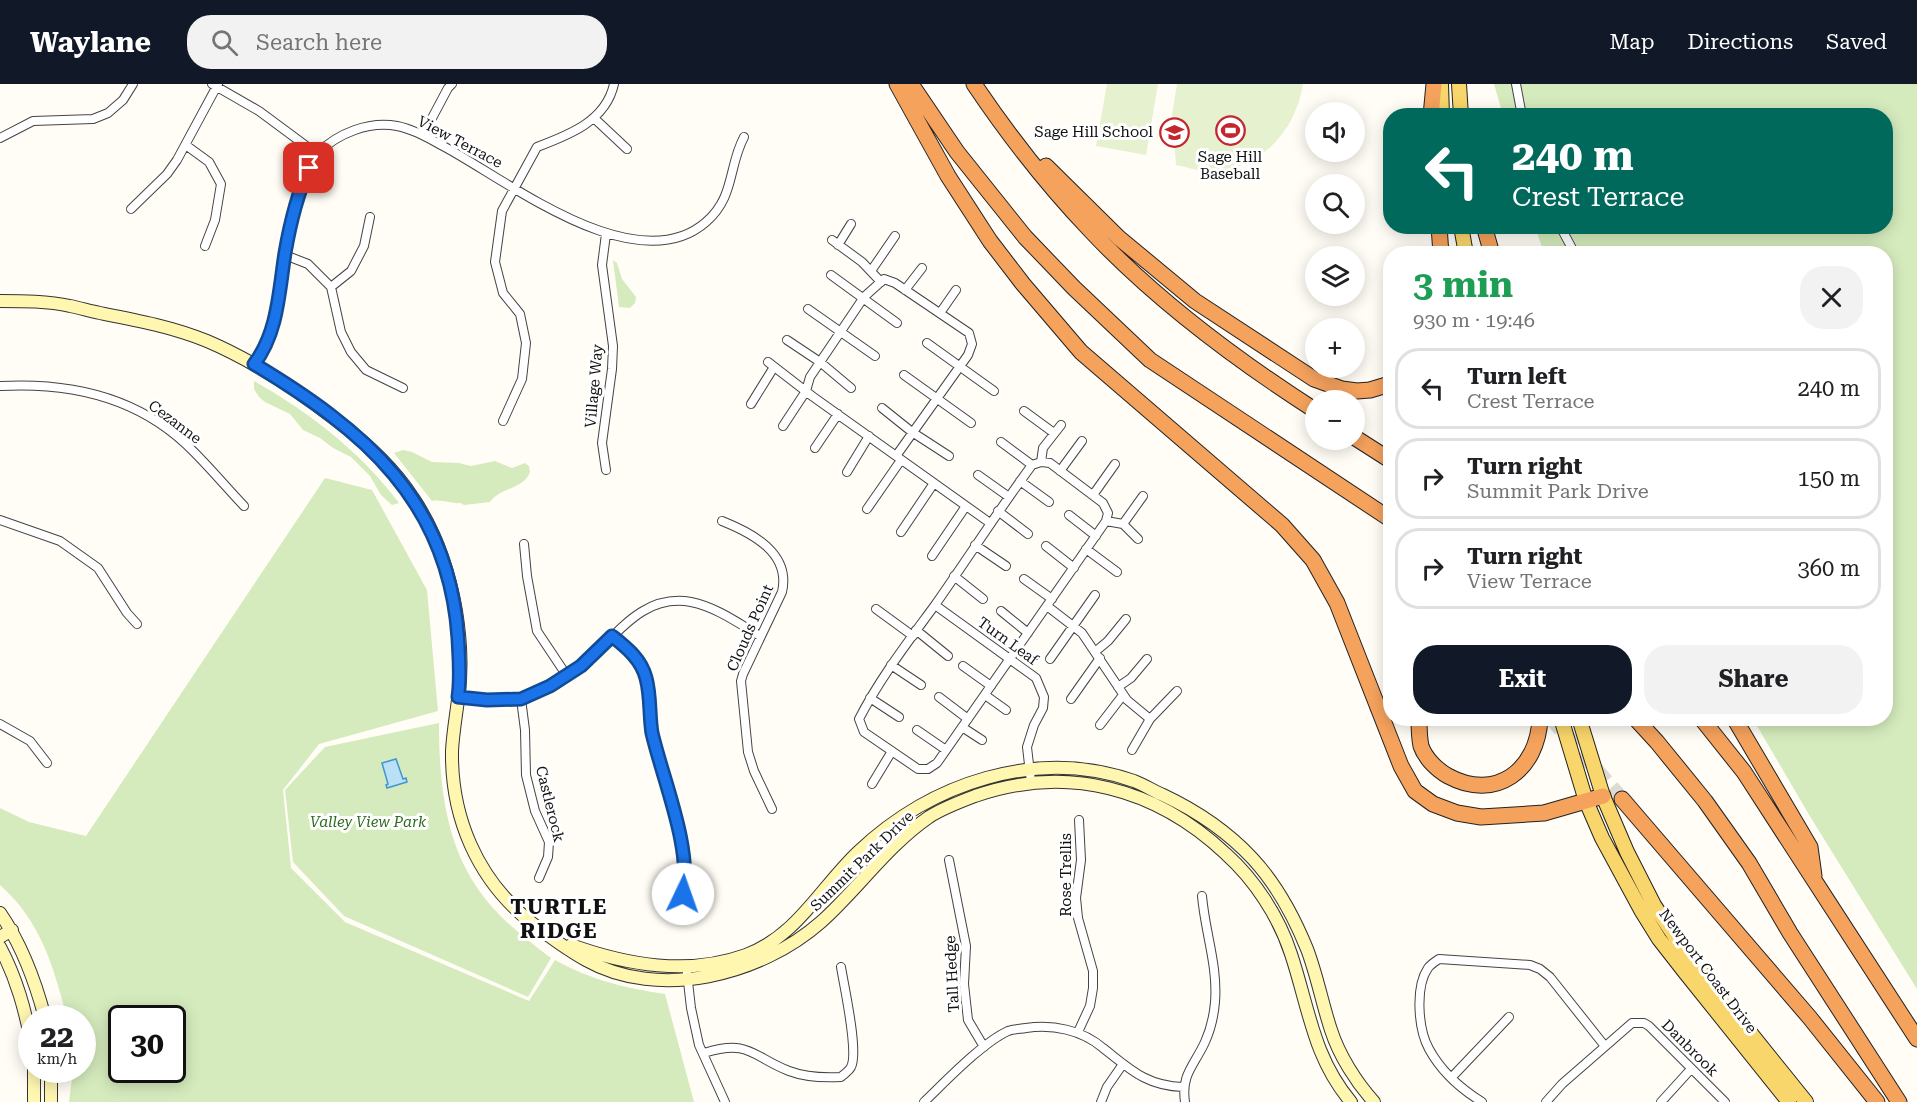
<!DOCTYPE html>
<html lang="en">
<head>
<meta charset="utf-8">
<style>
  body { margin:0; font-family:"Roboto Serif",serif; background:#f2f2f2; color:#202124; height:100vh; display:flex; flex-direction:column; font-size:22px; white-space:nowrap }
  * { box-sizing:border-box; margin:0 }
  p { font-size:20px; color:#757577 }
  .icon { flex:none; width:33px; height:33px; fill:none; stroke:currentColor; stroke-width:2; stroke-linecap:round; stroke-linejoin:round }
  .map { position:relative; flex:1; overflow:hidden }
  .sheet { position:absolute; left:1383px; top:162px; width:510px; height:480px; display:flex; flex-direction:column; background:#fff; border-radius:24px; box-shadow:0 3px 15px #0003 }
  .sheet>* { flex:none }
  .guide { position:absolute; left:1383px; top:24px; width:510px; height:126px; border-radius:24px; box-shadow:0 3px 15px #0003; background:#00695c; color:#fff; overflow:hidden }
  .tools { position:absolute; left:1305px; top:18px; display:grid; gap:12px }
  .tools a { display:grid; place-items:center; width:60px; height:60px; border-radius:50%; background:#fff; box-shadow:0 3px 15px #0003; font-size:30px }
  .speed { position:absolute; left:18px; top:921px; display:flex; gap:12px; font-size:30px; font-weight:700; text-align:center }
  .speed>* { display:grid; place-content:center; width:78px; height:78px; border-radius:50%; background:#fff; box-shadow:0 3px 15px #0003; line-height:1 }
  .speed small { font-size:15px; font-weight:400 }
  .speed .limit { border:3px solid #111; border-radius:9px; background:#fff; color:#111 }
  .pin { position:absolute; display:grid; place-items:center; width:51px; height:51px; color:#fff; margin:-26px; border-radius:12px; box-shadow:0 3px 9px #0006 }
  .me { position:absolute; width:66px; margin:-33px; rotate:3deg; stroke-linejoin:round; filter:drop-shadow(0 0 4px #0008) }
  .turn { display:flex; align-items:center; gap:21px; height:126px; padding:0 30px; font-size:27px }
  .turn .icon { width:78px; height:78px; stroke-width:2.5 }
  .turn b { display:block; font-size:42px; line-height:51px }
  .round { display:grid; place-items:center; flex:none; width:63px; height:63px; border-radius:24px; background:#f2f2f2 }
  .head { display:flex; align-items:center; justify-content:space-between; height:102px; padding:0 30px }
  h1 { font-size:36px; font-weight:700; line-height:45px; color:#1e9e55 }
  .button { display:flex; gap:12px; margin-top:auto; padding:12px 30px }
  .button a { flex:1; height:69px; border-radius:24px; background:#111827; color:#fff; font-size:24px; font-weight:700; line-height:69px; text-align:center }
  .button a+a { background:#f2f2f2; color:#202124 }
  ul { padding:0; list-style:none }
  li { display:flex; align-items:center; gap:18px; height:81px; margin:0 12px 9px; padding:0 18px; border:3px solid #e0e0e0; border-radius:24px }
  li div { flex:1 }
  li b { display:block; font-size:22px }
  li em { font-style:normal }
  header { display:flex; align-items:center; gap:36px; box-sizing:border-box; height:84px; padding:0 30px; background:#111827; color:#fff }
  header strong { font-size:28px }
  nav { display:flex; gap:33px; margin-inline-start:auto; font-size:21px }
  .search { width:420px; height:54px; background:#f2f2f2; display:flex; align-items:center; gap:15px; box-sizing:border-box; padding:0 21px; border-radius:24px; color:#757577; font-size:22px }
  .map>svg:first-child { display:block }
  .green { fill:#d5ebbd; fill-rule:evenodd }
  .pitch { fill:#e6f2cf }
  .water { fill:#b9e0f7; stroke:#3f96cf; stroke-width:1.5 }
  .lines { fill:none; stroke-linecap:round; stroke-linejoin:round }
  .highway-tunnel { stroke:#dbdad3; stroke-width:15; stroke-dasharray:15 8; stroke-linecap:butt }
  .street-casing { stroke:#444; stroke-width:10 }
  .secondary-casing { stroke:#333; stroke-width:14 }
  .primary-casing { stroke:#222; stroke-width:16 }
  .highway-casing { stroke:#222; stroke-width:17 }
  .street { stroke:#fff; stroke-width:8 }
  .secondary { stroke:#fff6b0; stroke-width:12 }
  .primary { stroke:#f9d66b; stroke-width:14 }
  .highway { stroke:#f5a25d; stroke-width:15 }
  .route-casing { stroke:#114b97; stroke-width:15 }
  .route { stroke:#1a73e8; stroke-width:10 }
  .labels { text-anchor:middle; dominant-baseline:central; stroke-width:6; stroke-linejoin:round; paint-order:stroke }
  .poi-label { font-size:15px; fill:#111; stroke:#fff; text-anchor:end }
  .street-label { font-size:15px; fill:#111; stroke:#fff }
  .park-label { font-size:15px; font-style:italic; fill:#2f6b1f; stroke:#fff }
  .district-label { font-size:21px; font-weight:bold; letter-spacing:1.5px; fill:#111; stroke:#fff }
</style>
</head>
<body>
<header>
<strong>Waylane</strong>
<div class="search"><svg class="icon" aria-label="search" viewBox="0 0 24 24"><circle cx="10" cy="10" r="6"/><path d="M15 15l6 6"/></svg>Search here</div>
<nav><a>Map</a><a>Directions</a><a>Saved</a></nav>
</header>
<div class="map">
<svg width="1917" height="1018" viewBox="0 0 1917 1018">
  <rect width="100%" height="100%" fill="#fffdf5"/>
  <path class="green" d="M1494 0H1917V905L1811 734 1753 635 1886 634V170L1544 169 1535 143 1886 142V32L1503 31Z
    M613 176 617 179 622 195 636 213 635 219 630 224 619 223Z
    M254 297C309 328 361 368 399 419L392 421 381 411 370 392 351 373 333 364 320 354 303 346 290 330 265 318 259 313 254 305Z
    M403 366 412 368 432 378 459 379 471 382 495 377 512 384 525 379 529 382 530 388C524 405 501 403 490 418L464 421 461 419C451 420 442 415 432 417L394 369Z
    M325 394 372 406 427 506 438 627 319 660 283 706 291 784 345 838 529 917 555 876C591 896 625 904 665 910L694 1018H69L73 986H82V934H67C54 884 41 837 0 801V724L29 738 86 752ZM122 934H172V986H122Z
    M439 639C439 694 444 754 476 802 495 831 524 854 551 874L528 913 344 832 293 778 285 706 325 663Z"/>
  <path class="pitch" d="M1107 0H1158L1146 71 1096 62Z
    M1177 0H1303C1296 47 1259 88 1208 87 1198 87 1186 83 1176 81L1172 30Z"/>
  <path class="water" d="M396 675 403 695 406 694 407 698 387 704 386 701 388 700 382 679Z"/>
  <g class="lines">
    <path class="highway-tunnel" d="M1551 634 1622 715"/>
    <defs>
      <path id="street" d="M212 0 259 27 317 70
        M1516 0 1522 32
        M595 35 627 65
        M423 51 448 4 452 0
        M0 54 33 37 93 35 108 29 123 16 133 0
        M187 62 209 78 221 100 215 136 205 162
        M131 125 167 90 177 76 218 0
        M1560 142 1575 170
        M606 150 602 181 613 262 612 285 602 359 606 386
        M832 156 862 178 881 198
        M838 161 851 140
        M285 171 308 180 331 203 341 248 351 268 366 286 403 304
        M871 187 895 152
        M831 191 897 239
        M331 203 351 187 364 162 370 133
        M905 206 922 184
        M808 225 875 272
        M940 229 956 206
        M787 256 820 278 851 304
        M927 259 994 307
        M768 278 812 312 990 439
        M254 280C277 250 280 209 285 172 287 151 293 131 299 110 303 97 308 80 318 69 338 49 369 37 397 42 413 45 428 54 443 62 507 96 636 199 706 138 735 113 728 83 744 53
        M904 291 971 339
        M0 302C73 298 142 314 194 368 211 385 227 404 244 422
        M751 320 774 283
        M882 324 912 348 949 372
        M1024 327 1054 349
        M503 337 522 295 526 259 520 230 503 209 495 178 502 127 537 63C569 51 606 37 614 0
        M783 342 806 307 810 293 864 213 884 195 895 199 969 249 972 260 968 271 896 372
        M1001 358 1032 381
        M815 364 838 330
        M1041 378 1050 379 1103 419 1108 429 1106 437 937 679 928 685H918L864 648 859 635C880 594 908 558 935 521 968 474 998 427 1032 381Z
        M1041 378 1043 364 1061 341
        M1060 387 1082 357
        M847 388 869 352
        M978 391 1009 413
        M1020 397 1049 418
        M1093 411 1115 380
        M867 425 901 376
        M998 427 1028 450
        M1069 431 1096 452
        M0 436 60 457 98 484 127 529 137 540
        M722 437C752 449 791 469 782 508L743 590 741 597 748 668 754 687 772 725
        M1106 437 1123 440 1138 455
        M1123 440 1143 412
        M901 448 934 399
        M524 460 527 492 537 547 567 592
        M975 461 1006 482
        M1046 462 1074 484
        M1086 465 1117 488
        M932 472 966 422
        M954 492 983 515
        M1024 495 1052 515
        M935 521 1036 594 1044 613 1043 624 1034 641 1027 663 1031 698
        M1047 522 1082 549 1127 616 1150 635
        M876 525 913 552
        M1001 527 1028 549
        M916 546 948 572
        M612 552 635 572 646 594 652 649 684 772 686 797 681 823
        M1096 567 1108 557 1126 535
        M1050 575 1095 511
        M891 581 921 601
        M963 582 991 602
        M1118 603 1131 594 1147 575
        M985 611 1006 626
        M458 613C477 615 504 619 522 614 542 609 566 595 582 582 615 554 641 509 691 518 716 523 738 539 760 552
        M939 613 968 635
        M870 614 899 633
        M521 615 525 646 526 691 535 727 549 758 548 773 539 794
        M1071 615 1100 574
        M0 640 30 657 47 679
        M1100 641 1123 611
        M962 643 982 656
        M917 646 946 666
        M1132 666 1150 635 1177 607
        M872 700 892 667
        M949 776 966 862 964 900 968 936 984 963
        M687 889 691 924 699 961 725 1018
        M1078 948 1090 922 1093 904V887L1078 834 1076 814 1081 776 1079 736
        M704 969C750 955 751 972 789 987 805 993 823 994 841 993 844 990 849 987 851 983 859 968 844 902 841 883
        M1451 994 1509 933
        M924 1018C945 998 982 959 1008 947 1013 945 1020 945 1026 944 1053 940 1082 946 1103 964 1130 985 1146 1002 1183 1003
        M1101 1018 1107 1003 1123 980
        M1185 1018C1181 990 1194 982 1205 958 1210 947 1214 930 1215 918 1218 882 1205 848 1202 812
        M1482 1018C1461 1005 1441 987 1429 965 1418 945 1415 903 1428 884 1431 880 1436 877 1439 875L1530 881 1540 885 1550 893 1604 961
        M1546 1018 1562 1000 1632 939H1644L1649 942 1725 1018
        M1661 1018 1691 985"/>
      <path id="secondary" d="M0 217C23 217 48 217 70 222 80 224 90 227 100 229 136 236 173 243 207 257 254 277 296 305 336 336 364 357 394 384 413 414 436 448 449 487 456 527 460 552 462 581 459 607 457 627 453 647 452 667 451 733 477 794 528 836 546 850 566 865 586 876 659 917 761 891 821 838 858 805 887 762 929 733 943 724 959 718 975 712 1067 680 1156 704 1226 770 1255 796 1279 833 1291 870 1309 924 1313 973 1351 1018
        M0 829C22 861 35 896 45 934
        M0 853 12 846
        M571 861C627 881 688 892 746 871 797 852 821 803 858 768 931 699 1036 663 1134 697 1144 701 1154 707 1163 711 1197 727 1227 747 1253 775 1276 800 1294 833 1307 865 1317 891 1322 919 1331 946 1339 971 1356 998 1374 1018
        M0 863C17 895 25 926 32 961
        M34 986V1018
        M51 1018V986"/>
      <path id="primary" d="M1441 0 1442 32
        M1459 0 1461 32
        M1461 142 1466 170
        M1561 634 1586 717 1602 754 1641 826 1659 855 1684 887 1789 1018
        M1579 634 1603 712 1627 768 1654 821 1683 865 1806 1018"/>
      <path id="highway" d="M897 0 948 92 990 157 1023 200 1081 268 1282 441 1313 476 1337 519 1401 682 1415 707 1433 720 1457 729 1481 733 1544 729 1603 712
        M911 0 957 68 1025 153 1074 204 1150 276 1390 435
        M974 0C1009 52 1048 102 1091 147 1157 217 1235 275 1316 327
        M1431 32 1434 0
        M1046 82 1119 154 1195 217 1314 295 1342 305 1357 307 1370 306 1390 300
        M1439 142 1441 170
        M1484 142 1492 170
        M1354 353 1390 376
        M1419 634C1419 644 1419 653 1421 662 1425 674 1437 686 1448 692 1496 718 1538 686 1540 634
        M1635 634 1657 658 1705 717 1749 779 1790 849 1899 1018
        M1701 634 1744 688 1917 955
        M1734 634 1810 763 1814 792
        M1622 715 1810 934 1877 1018"/>
    </defs>
    <use href="#street" class="street-casing"/>
    <use href="#secondary" class="secondary-casing"/>
    <use href="#primary" class="primary-casing"/>
    <use href="#highway" class="highway-casing"/>
    <use href="#street" class="street"/>
    <use href="#secondary" class="secondary"/>
    <use href="#primary" class="primary"/>
    <use href="#highway" class="highway"/>
  </g>
  <g class="lines">
    <defs>
      <path id="route" d="M309 84C297 111 290 140 285 169 279 207 278 249 254 280 364 346 449 417 458 554 459 574 461 593 458 613L487 616 521 615 550 602 581 582 612 552C627 564 641 575 646 594 651 612 649 631 652 649 663 696 692 764 683 810"/>
    </defs>
    <use href="#route" class="route-casing"/>
    <use href="#route" class="route"/>
  </g>
  <defs>
    <symbol id="stadium-ring" viewBox="-11 -11 22 22"><circle r="9.5" fill="#fff" stroke="#c4262e" stroke-width="1.5"/><path d="M0-5a6.5 5 0 1 0 0 10a6.5 5 0 1 0 0-10ZM-3.5-1.8h7v3.6h-7Z" fill="#c4262e"/></symbol>
    <symbol id="school-ring" viewBox="-11 -11 22 22"><circle r="9.5" fill="#fff" stroke="#c4262e" stroke-width="1.5"/><path d="M0-5L7-2L0 1L-7-2ZM-4 1L0 2.5L4 1V4Q0 6-4 4Z" fill="#c4262e"/></symbol>
  </defs>
  <g fill-rule="evenodd">
    <use href="#stadium-ring" x="1214" y="30" width="33" height="33"/>
    <use href="#school-ring" x="1158" y="32" width="33" height="33"/>
  </g>
  <g class="labels">
    <g class="poi-label">
      <text x="1153" y="48">Sage Hill School</text>
      <text x="1230" y="73" text-anchor="middle">Sage Hill<tspan x="1230" dy="17">Baseball</tspan></text>
    </g>
    <g class="street-label">
      <text transform="translate(460 58) rotate(28)">View Terrace</text>
      <text transform="translate(594 302) rotate(-85)">Village Way</text>
      <text transform="translate(175 338) rotate(37)">Cezanne</text>
      <text transform="translate(750 544) rotate(-66)">Clouds Point</text>
      <text transform="translate(1008 557) rotate(36)">Turn Leaf</text>
      <text transform="translate(550 720) rotate(76)">Castlerock</text>
      <text transform="translate(862 777) rotate(-44)">Summit Park Drive</text>
      <text transform="translate(1066 791) rotate(-90)">Rose Trellis</text>
      <text transform="translate(1708 887) rotate(53)">Newport Coast Drive</text>
      <text transform="translate(952 890) rotate(-93)">Tall Hedge</text>
      <text transform="translate(1690 964) rotate(45)">Danbrook</text>
    </g>
    <g class="park-label">
      <text x="368" y="738">Valley View Park</text>
    </g>
    <g class="district-label">
      <text x="559" y="823">TURTLE<tspan x="559" dy="24">RIDGE</tspan></text>
    </g>
  </g>
</svg>
<div class="tools">
<a><svg class="icon" aria-label="sound" viewBox="0 0 24 24"><path d="M4 9h4l5-4v14l-5-4H4zM17 9q2 3 0 6"/></svg></a>
<a><svg class="icon" aria-label="search" viewBox="0 0 24 24"><circle cx="10" cy="10" r="6"/><path d="M15 15l6 6"/></svg></a>
<a><svg class="icon" aria-label="layers" viewBox="0 0 24 24"><path d="M12 4l9 5-9 5-9-5zM3 14l9 5 9-5"/></svg></a>
<a>+</a>
<a>−</a>
</div>
<div class="speed"><div>22<small>km/h</small></div><div class="limit">30</div></div>
<div class="pin" style="left:309px;top:84px;background:#d93025"><svg class="icon" aria-label="arrive" viewBox="0 0 24 24"><path d="M6 21V4h12l-3 4 3 4H6"/></svg></div>
<svg class="me" style="left:683px;top:810px" viewBox="-20 -20 40 40"><circle r="19" fill="#fff"/><path d="M0-13L10 11 0 6-10 11z" fill="#1a73e8"/></svg>
<div class="guide">
<div class="turn"><svg class="icon" aria-label="left" viewBox="0 0 24 24"><path d="M17 20v-9H6M10 6l-5 5 5 5"/></svg><div><b>240 m</b>Crest Terrace</div></div>
</div>
<section class="sheet">
<div class="head"><div><h1>3 min</h1><p>930 m · 19:46</p></div><a class="round"><svg class="icon" aria-label="close" viewBox="0 0 24 24"><path d="M6 6l12 12M18 6L6 18"/></svg></a></div>
<ul>
<li><svg class="icon" aria-label="left" viewBox="0 0 24 24"><path d="M17 20v-9H6M10 6l-5 5 5 5"/></svg><div><b>Turn left</b><p>Crest Terrace</p></div><em>240 m</em></li>
<li><svg class="icon" aria-label="right" viewBox="0 0 24 24"><path d="M7 20v-9h11M14 6l5 5-5 5"/></svg><div><b>Turn right</b><p>Summit Park Drive</p></div><em>150 m</em></li>
<li><svg class="icon" aria-label="right" viewBox="0 0 24 24"><path d="M7 20v-9h11M14 6l5 5-5 5"/></svg><div><b>Turn right</b><p>View Terrace</p></div><em>360 m</em></li>
</ul>
<div class="button"><a>Exit</a><a>Share</a></div>
</section>
</div>
</body>
</html>
